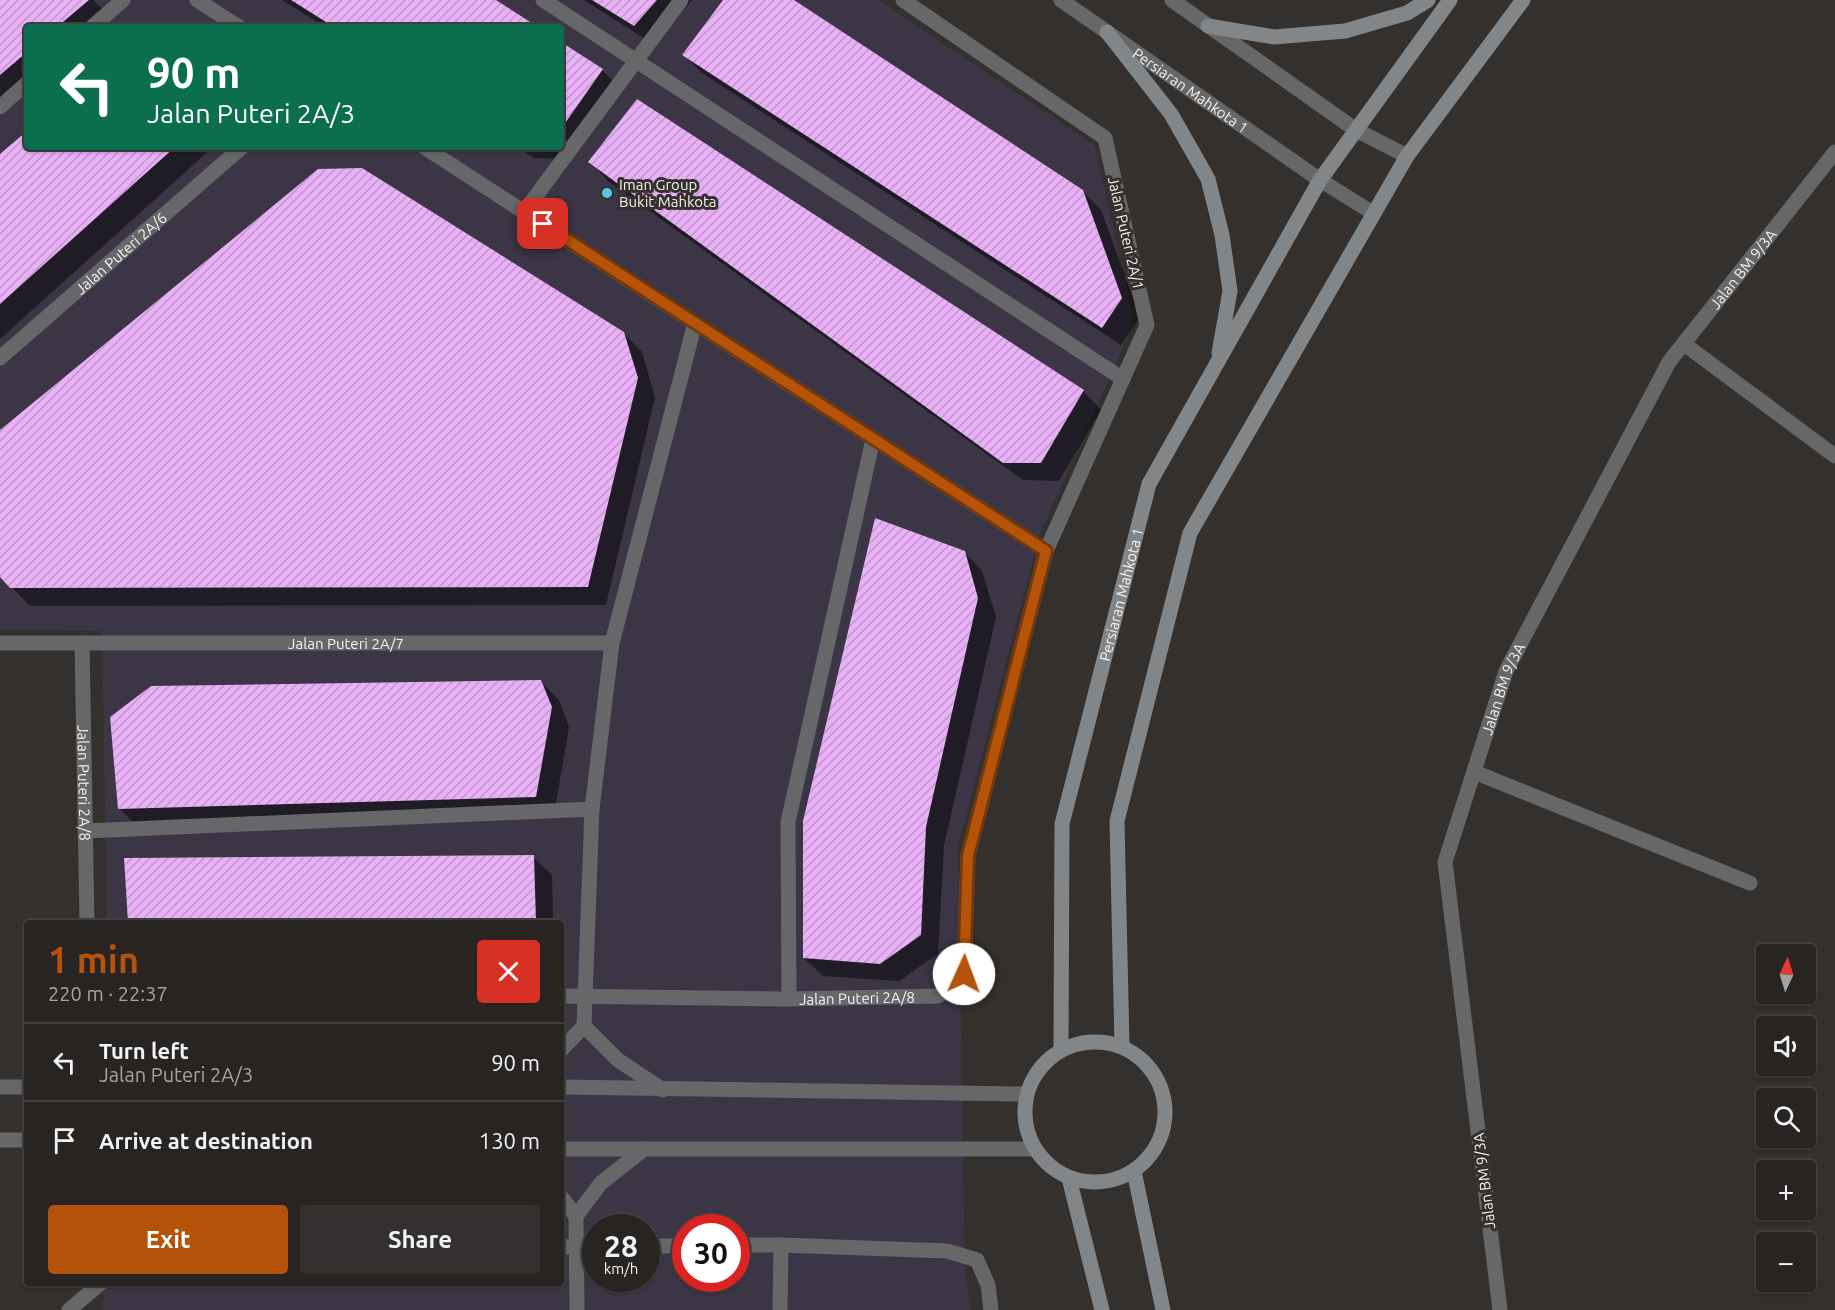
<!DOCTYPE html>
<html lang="en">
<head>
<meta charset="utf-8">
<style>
  body { margin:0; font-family:Ubuntu,sans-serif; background:#33302f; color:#f1f3f6; height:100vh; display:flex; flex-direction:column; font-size:22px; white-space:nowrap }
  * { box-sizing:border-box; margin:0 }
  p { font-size:20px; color:#a4a4a5 }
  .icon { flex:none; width:33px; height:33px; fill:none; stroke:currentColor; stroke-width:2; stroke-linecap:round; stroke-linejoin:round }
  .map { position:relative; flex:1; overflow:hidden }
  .details { position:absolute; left:24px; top:920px; width:540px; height:366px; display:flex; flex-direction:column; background:#272422; border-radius:6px; box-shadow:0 2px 4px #0004,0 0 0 2px #434140 }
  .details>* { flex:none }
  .hud { position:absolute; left:24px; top:24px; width:540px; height:126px; border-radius:6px; box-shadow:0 2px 4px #0004,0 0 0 2px #434140; background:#0b6e4f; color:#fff; overflow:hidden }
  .needle { width:39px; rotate:4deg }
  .fabs { position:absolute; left:1756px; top:944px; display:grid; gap:12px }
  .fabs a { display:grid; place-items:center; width:60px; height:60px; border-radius:6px; background:#272422; box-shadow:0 2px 4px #0004,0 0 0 2px #434140; font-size:30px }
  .speed { position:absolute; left:582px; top:1214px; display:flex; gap:12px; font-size:30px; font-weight:700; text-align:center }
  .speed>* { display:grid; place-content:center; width:78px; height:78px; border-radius:50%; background:#272422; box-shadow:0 2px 4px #0004,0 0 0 2px #434140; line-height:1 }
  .speed small { font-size:15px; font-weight:400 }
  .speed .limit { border:9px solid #d22; background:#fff; color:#111 }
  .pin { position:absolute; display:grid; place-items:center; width:51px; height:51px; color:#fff; margin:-26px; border-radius:12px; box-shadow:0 3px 9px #0006 }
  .me { position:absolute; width:66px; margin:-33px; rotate:2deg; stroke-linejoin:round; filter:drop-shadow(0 0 4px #0008) }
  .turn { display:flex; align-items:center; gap:21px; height:126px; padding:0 24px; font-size:27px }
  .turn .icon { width:78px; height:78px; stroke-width:2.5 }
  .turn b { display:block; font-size:42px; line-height:51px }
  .round { display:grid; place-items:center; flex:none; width:63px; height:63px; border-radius:6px; background:#33302f }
  .summary { display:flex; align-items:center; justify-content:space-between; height:102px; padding:0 24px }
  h1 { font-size:36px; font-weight:700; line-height:45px; color:#b45309 }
  .cta { display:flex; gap:12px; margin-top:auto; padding:12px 24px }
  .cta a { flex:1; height:69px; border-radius:6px; background:#b45309; color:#fff; font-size:24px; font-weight:700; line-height:69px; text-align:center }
  .cta a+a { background:#33302f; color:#f1f3f6 }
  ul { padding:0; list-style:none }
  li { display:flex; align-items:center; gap:18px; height:78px; padding:0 24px; border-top:2px solid #434140 }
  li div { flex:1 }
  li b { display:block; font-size:22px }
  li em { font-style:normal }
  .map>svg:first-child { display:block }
  .commercial { fill:#3b3546; fill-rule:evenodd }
  .shadow { fill:#0007 }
  .building { fill:url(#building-hatch) }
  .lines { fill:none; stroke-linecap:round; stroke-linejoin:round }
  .service { stroke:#666769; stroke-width:15 }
  .minor { stroke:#666769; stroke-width:15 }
  .tertiary { stroke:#666769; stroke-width:15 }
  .secondary { stroke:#838688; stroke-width:15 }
  .route-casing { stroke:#753606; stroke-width:15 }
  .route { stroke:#b45309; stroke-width:10 }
  .poi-dot { fill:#56c9e1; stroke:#34302e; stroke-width:2 }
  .labels { text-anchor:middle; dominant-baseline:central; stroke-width:6; stroke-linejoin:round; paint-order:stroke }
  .street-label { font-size:15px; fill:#f5f2f1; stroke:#34302e }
  .poi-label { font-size:15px; fill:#f5f2f1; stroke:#34302e; text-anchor:start }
</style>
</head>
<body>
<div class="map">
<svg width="1835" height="1310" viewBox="0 0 1835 1310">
  <defs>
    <pattern id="building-hatch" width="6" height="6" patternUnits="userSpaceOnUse" patternTransform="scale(1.5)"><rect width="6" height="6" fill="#e9b0f7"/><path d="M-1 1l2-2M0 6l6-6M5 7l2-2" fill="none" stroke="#c196cb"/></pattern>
  </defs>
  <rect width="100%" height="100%" fill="#34302e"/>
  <path class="commercial" d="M0 0H879L1095 146 1134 323 1039 536 958 847 965 1271 971 1310H103L104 1283 561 1282V922H107L102 631 0 630ZM27 27H561V147H27ZM596 1227H646V1278H596ZM686 1227H736V1278H686Z"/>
  <path class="shadow" d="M0 0H93L110 16 97 27H27V86L0 109Z
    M282 0H493L535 27H325Z
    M584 0H692L653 44Z
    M725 0H792L1082 191 1101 210 1140 317 1121 345 702 73 684 55Z
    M561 44 602 70 620 88 571 159 534 158 517 147H561Z
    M27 133V147H213L0 339V156Z
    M590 162 1083 391 1101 410 1059 481 1023 480 608 181Z
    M623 333 642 352 655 397 606 605 30 606 0 575V432Z
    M964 552 982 571 996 617 944 846 938 954 899 981 823 976 804 958Z
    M541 682 559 700 569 727 554 815 138 827 119 808Z
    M533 857 552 875 553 922H130L126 859Z"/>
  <path class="building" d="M0 0H89L57 27H27V52L0 75Z
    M291 0H496L538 27H334Z
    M592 0H657L634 26Z
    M723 0H794L1083 190 1122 298 1102 328 682 55Z
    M561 42 603 69 561 129Z
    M637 99 1084 390 1041 463H1003L588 162Z
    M27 131V147H175L0 304V154Z
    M362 168 624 332 638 378 588 587 10 588 0 577V430L318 169Z
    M875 518 965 551 978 598 926 827 921 935 880 964 803 958V821Z
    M541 680 552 707 536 797 118 809 110 717 151 686Z
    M534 855 536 922H128L124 858Z"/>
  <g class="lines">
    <path class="service" d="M543 0 1123 379
      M92 27 123 0
      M0 107 27 83
      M524 212 681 0
      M86 831 592 809
      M789 999 788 822 873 439
      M780 1310 781 1245"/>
    <g class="minor">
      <path d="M197 0 239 27"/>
      <path d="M424 147 1046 551"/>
      <path d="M1684 344 1835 456"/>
      <path id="s1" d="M0 358 242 147"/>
      <path id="s2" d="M0 643H612"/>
      <path id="s3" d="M82 643 87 922"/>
      <path d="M1474 772 1750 883"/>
      <path id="s4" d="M561 996 789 999 938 996 964 974 968 856 1046 551 1147 325 1105 138 903 0"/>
      <path d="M584 1026 618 1060 663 1090"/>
      <path d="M561 1050 584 1026 592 809 612 643 695 323"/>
      <path d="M561 1197 576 1216 577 1310"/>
      <path d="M576 1216 601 1183 644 1149"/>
      <path d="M736 1245H781L947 1251 977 1260 988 1285 991 1310"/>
      <path d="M646 1246H686"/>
      <path d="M561 1247 596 1246"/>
      <path d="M69 1310 102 1282"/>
      <path id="s5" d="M1500 1310 1445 862 1506 671 1669 362 1835 152"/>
    </g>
    <g class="tertiary">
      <path id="s6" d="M1061 0 1320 180 1373 213"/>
      <path d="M1172 0 1356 130 1407 156"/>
      <path d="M0 1087H27"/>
      <path d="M561 1087 1025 1094"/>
      <path d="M0 1140H27"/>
      <path d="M561 1149H1034"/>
    </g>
    <g class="secondary">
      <path d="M1208 26 1274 37 1345 31 1407 13 1428 0"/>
      <path d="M1107 32 1171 114 1208 179 1222 235 1230 291 1219 353"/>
      <circle cx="1095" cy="1112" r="70"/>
      <path d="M1122 1046 1117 821 1190 533 1407 156 1523 0"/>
      <path id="s7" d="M1061 1049 1062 824 1149 484 1320 180 1450 0"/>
      <path d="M1134 1171 1163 1310"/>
      <path d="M1069 1178 1102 1310"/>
    </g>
  </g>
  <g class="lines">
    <defs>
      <path id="route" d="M543 224 1046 551 968 856 964 974"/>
    </defs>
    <use href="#route" class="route-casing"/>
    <use href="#route" class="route"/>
  </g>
  <circle class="poi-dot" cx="607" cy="193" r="6"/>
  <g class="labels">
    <g class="street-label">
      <text stroke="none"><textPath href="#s6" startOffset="158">Persiaran Mahkota 1</textPath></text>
      <text transform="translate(1126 233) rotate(77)">Jalan Puteri 2A/1</text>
      <text stroke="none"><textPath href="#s1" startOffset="160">Jalan Puteri 2A/6</textPath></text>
      <text stroke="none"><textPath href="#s5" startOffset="1120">Jalan BM 9/3A</textPath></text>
      <text stroke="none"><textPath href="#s7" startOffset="462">Persiaran Mahkota 1</textPath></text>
      <text stroke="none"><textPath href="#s2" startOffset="346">Jalan Puteri 2A/7</textPath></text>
      <text stroke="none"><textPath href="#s5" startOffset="634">Jalan BM 9/3A</textPath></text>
      <text stroke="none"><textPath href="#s3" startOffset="140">Jalan Puteri 2A/8</textPath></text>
      <text stroke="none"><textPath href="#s4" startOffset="296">Jalan Puteri 2A/8</textPath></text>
      <text transform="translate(1484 1181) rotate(-97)">Jalan BM 9/3A</text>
    </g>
    <g class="poi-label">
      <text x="619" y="184">Iman Group<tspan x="619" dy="17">Bukit Mahkota</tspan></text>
    </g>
  </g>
</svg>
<div class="fabs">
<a><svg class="needle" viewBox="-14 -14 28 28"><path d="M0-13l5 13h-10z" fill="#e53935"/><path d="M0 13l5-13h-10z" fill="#a4a4a5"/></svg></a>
<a><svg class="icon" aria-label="sound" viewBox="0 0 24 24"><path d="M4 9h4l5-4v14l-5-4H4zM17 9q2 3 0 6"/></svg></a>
<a><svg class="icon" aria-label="search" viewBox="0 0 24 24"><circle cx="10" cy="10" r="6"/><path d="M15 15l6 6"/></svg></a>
<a>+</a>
<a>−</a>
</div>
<div class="speed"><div>28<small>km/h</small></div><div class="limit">30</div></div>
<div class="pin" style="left:543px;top:224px;background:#d93025"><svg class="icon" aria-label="arrive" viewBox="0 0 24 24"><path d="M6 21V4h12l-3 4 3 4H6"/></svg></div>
<svg class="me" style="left:964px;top:974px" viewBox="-20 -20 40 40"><circle r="19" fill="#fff"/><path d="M0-13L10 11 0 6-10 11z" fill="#b45309"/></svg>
<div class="hud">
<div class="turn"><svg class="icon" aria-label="left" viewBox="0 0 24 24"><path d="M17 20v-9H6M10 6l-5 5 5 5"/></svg><div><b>90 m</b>Jalan Puteri 2A/3</div></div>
</div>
<section class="details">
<div class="summary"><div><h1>1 min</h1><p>220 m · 22:37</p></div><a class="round" style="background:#d93025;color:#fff"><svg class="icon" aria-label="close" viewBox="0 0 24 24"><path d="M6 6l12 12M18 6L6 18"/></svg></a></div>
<ul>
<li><svg class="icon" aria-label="left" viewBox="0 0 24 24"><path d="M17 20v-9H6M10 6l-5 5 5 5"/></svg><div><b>Turn left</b><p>Jalan Puteri 2A/3</p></div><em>90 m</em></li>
<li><svg class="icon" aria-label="arrive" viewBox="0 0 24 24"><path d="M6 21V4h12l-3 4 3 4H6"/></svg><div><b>Arrive at destination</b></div><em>130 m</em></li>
</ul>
<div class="cta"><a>Exit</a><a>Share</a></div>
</section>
</div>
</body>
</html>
